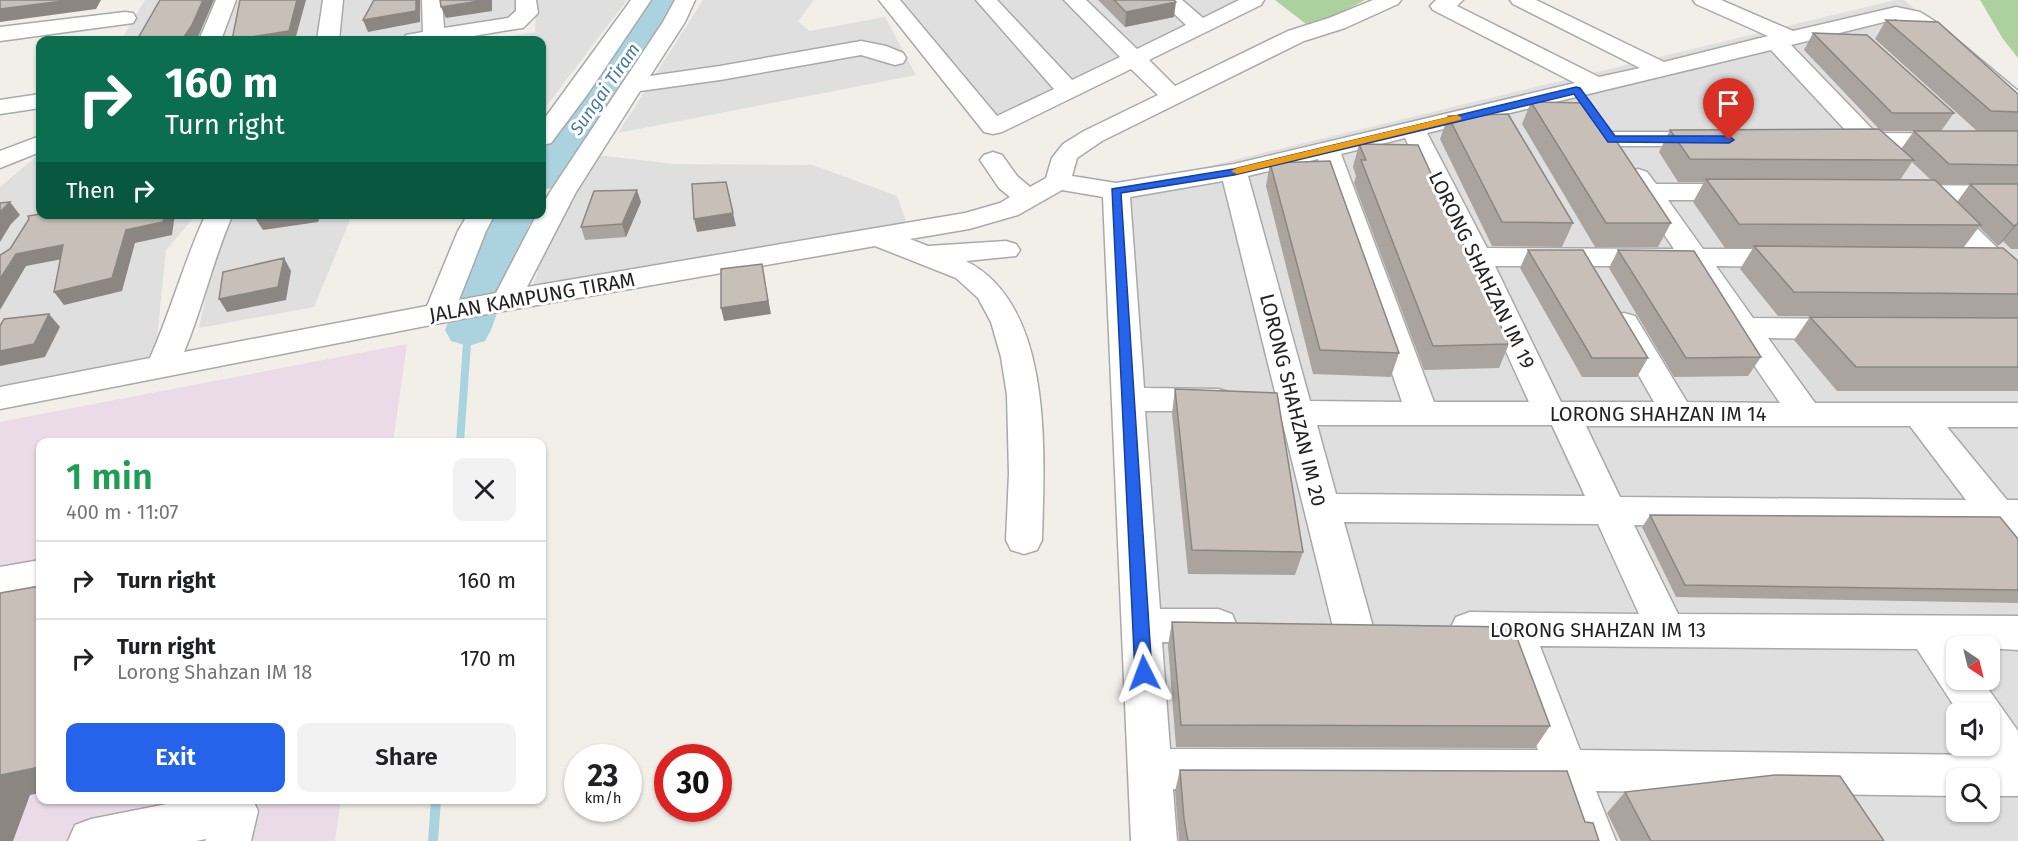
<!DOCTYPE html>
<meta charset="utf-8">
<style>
body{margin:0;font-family:"Fira Sans",sans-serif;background:#f2f2f2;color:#202124;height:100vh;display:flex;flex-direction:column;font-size:22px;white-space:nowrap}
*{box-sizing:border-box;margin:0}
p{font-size:20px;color:#757577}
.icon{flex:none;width:33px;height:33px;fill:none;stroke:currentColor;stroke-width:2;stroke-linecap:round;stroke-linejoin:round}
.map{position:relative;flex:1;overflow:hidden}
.side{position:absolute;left:36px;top:438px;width:510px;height:366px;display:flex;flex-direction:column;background:#fff;border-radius:12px;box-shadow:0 2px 4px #0004}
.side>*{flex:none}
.hud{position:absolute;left:36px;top:36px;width:510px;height:183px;border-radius:12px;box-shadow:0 2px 4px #0004;background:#0b6e4f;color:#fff;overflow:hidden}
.needle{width:39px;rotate:145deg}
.fabs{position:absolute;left:1946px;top:636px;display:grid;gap:12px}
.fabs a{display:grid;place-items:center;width:54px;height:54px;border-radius:12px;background:#fff;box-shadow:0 2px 4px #0004;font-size:30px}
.speed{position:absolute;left:564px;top:744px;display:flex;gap:12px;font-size:30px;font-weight:700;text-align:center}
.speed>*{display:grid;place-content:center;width:78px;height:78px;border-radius:50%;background:#fff;box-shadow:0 2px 4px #0004;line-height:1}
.speed small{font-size:15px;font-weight:400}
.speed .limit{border:9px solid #d22;background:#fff;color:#111}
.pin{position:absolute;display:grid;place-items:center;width:51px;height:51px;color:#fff;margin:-62px -26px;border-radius:50% 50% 50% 0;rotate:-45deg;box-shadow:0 0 6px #0007}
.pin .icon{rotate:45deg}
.me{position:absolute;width:66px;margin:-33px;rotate:357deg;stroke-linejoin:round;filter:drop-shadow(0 0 4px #0008)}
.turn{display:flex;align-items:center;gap:21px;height:126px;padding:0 30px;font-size:27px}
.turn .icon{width:78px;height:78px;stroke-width:2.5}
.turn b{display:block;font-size:42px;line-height:51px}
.then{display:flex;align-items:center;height:57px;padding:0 30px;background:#0003;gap:12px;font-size:22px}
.round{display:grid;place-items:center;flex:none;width:63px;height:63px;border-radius:12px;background:#f2f2f2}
.head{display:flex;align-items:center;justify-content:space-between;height:102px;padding:0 30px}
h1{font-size:36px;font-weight:600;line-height:45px;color:#1e9e55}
.primary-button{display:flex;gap:12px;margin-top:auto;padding:12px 30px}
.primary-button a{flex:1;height:69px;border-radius:12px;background:#2563eb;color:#fff;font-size:24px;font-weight:600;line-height:69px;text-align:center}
.primary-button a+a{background:#f2f2f2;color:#202124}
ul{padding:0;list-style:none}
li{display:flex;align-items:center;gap:18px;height:78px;padding:0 30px;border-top:2px solid #e0e0e0}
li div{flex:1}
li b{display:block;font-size:22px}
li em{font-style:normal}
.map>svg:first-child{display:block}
.residential{fill:#e0dfdf;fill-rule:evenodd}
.industrial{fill:#ebdbe8}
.forest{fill:#add19e}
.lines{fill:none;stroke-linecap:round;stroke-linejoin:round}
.stream-far1{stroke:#aad3df;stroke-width:8}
.stream{stroke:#aad3df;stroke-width:10}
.river{fill:#aad3df;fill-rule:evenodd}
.minor-casing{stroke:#a9a9a9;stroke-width:3}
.minor{fill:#fff;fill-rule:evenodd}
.wall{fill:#aba49e;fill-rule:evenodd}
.shaded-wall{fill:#8b8681}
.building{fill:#c7bfb8;stroke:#8b8681;stroke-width:1.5}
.route{fill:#2563eb;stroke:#184099;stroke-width:1.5}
.slow{fill:#f59e0b}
.labels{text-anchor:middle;stroke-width:6;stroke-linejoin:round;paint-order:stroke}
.far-water-label{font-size:18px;font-style:italic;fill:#4a7aab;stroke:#fff}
.street-label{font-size:20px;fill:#222;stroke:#fff}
</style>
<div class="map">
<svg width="2018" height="841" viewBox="0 0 2018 841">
<rect width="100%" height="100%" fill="#f2efe9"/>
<path class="residential" d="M145,0H526L527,16L382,40H121Z
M536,0H627L542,112V40H485L535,32Z
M703,0H814L798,21L809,31L885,17L916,75L618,133Z
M889,0H1251L993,127Z
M1895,0H1904L2018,95V841H1158L1102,187L1135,184ZM1956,646H1989V680H1956ZM1956,712H1989V746H1956ZM1956,778H1989V812H1956Z
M40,153V214L196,215L166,250L155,358L0,391V187Z
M597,155L673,164L813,165L897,196L909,229L532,290L551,226Z
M236,215H352L314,307L199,328L217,243Z"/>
<path class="industrial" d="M407,344L393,442H40V800H341L335,841H0V422Z"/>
<path class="forest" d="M1275,0H1365L1311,28Z
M1980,0H2018V58L2003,39Z"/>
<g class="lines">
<path class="stream-far1" d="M460,442L468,330"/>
<path class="stream" d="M433,841L436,800"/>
<path class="river" d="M652,0H684L556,187L542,190V151Z
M494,214H536L529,225L491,330L485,341L468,346L451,341L445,330L487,225Z"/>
<g class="minor-casing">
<path id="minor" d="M216,0H236L221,40H199Z
M323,0H343L339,40H317Z
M422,0H442L444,28L508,18L516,11V0H536L538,13L523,28L515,29L450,40H403L406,35L423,32Z
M631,0H651L587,95L551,143L542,145V122Z
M675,0H695L685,22L650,76L720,66L861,41L886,46L903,53L906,58L903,63L895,65L861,55L720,80L640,91L576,192L527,287L965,213L1000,203L1010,197L999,188L980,160L984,155L993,152L1002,155L1017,176L1030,187L1046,178L1052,158L1063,144L1084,131L1158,95L1131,69L1002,132L993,134L984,132L879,0H900L997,116L1054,89L976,0H997L1072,80L1120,57L1064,0H1086L1137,49L1186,25L1160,0H1182L1203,18L1239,0H1264L1261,5L1149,60L1175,86L1288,31L1329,18L1373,0H1401L1398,4L1345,28L1304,41L1102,141L1077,158L1072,176L1116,183L1234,164L1575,83L1433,10L1430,6L1436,0H1463L1457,6L1599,77L1640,68L1513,4L1510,0H1536L1664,62L1768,36L1696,4L1693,0H1721L1793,31L1896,7L1920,12L1933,20L2018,91V110L2010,108L1917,30L1896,19L1791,45L1876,133L2018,134V148H1891L1888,152L1879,155L1863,148L1837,145L1834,140L1837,135L1848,133L1771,50L1427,133L1487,248L1674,249L1625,177L1629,172L1638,169L1647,172L1656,184H1743L1752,186L1756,192L1752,198L1743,200H1668L1703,249H1791L1801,252L1805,258L1801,264L1791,267L1716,266L1753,318L1848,319L1859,322L1863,329L1859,336L1848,339L1768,338L1815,403H2018V427H1947L2007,500H2018V554L2005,550L1988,528L1634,525L1678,614L2018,616V650L1956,646V680H1982L2018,731V796H1989V778H1956V796L1596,791L1616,841H1570L1552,790L1173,789L1177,841H1131L1103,197L1062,190L1018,215L969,229L910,239L928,246L1006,241L1016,244L1020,250L1016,256L966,261C1055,306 1044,456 1042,540L1037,550L1024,554L1011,550L1006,540L1009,474L1007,395L1001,357L991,322L978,298L956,278L875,246L492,313L0,409V387L150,358C171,311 184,261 206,214H233C213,259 203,307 184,352L427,306L458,231L468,214H495L486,231L459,300L496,293L537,214H542V206L550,192L663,22ZM1405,138L1463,257L1529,402H1434L1341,154ZM1318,159L1402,402L1310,401L1248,176ZM1223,181L1333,627L1339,639L1353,644L1367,639L1373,627L1344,522L1598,524L1639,614L1470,612L1456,617L1450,629L1456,641L1470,646H1500L1538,750L1170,749L1162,642L1218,643L1232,638L1237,626L1232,614L1218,609H1160L1145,411H1218L1229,408L1234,400L1229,392L1218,389L1144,388L1130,197ZM1495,266H1686L1780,403L1687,402L1635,316L1624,313L1613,316L1609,323L1654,402H1561ZM1317,425H1552L1585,496L1336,494ZM1586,426H1910L1966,500L1620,497ZM1540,646L1917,649L1958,712H1989V746H1979L1985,755L1580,750Z
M125,12L133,13L136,18L133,23L0,41V27Z
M40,94V108L0,114V100Z
M1612,132H1710L1719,134L1722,139L1719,144L1710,146H1612L1603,144L1600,139L1603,134Z
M40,136V152L0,168V151Z
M1903,185L2018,186V202L1949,201L2018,268V294L2008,292L1930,212L1926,206L1929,201L1894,199L1890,193L1894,187Z
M40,560V590L0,597V567Z
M187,800H253L258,811L251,841H205L206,839L196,841H68L75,825L91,819Z"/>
</g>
<use href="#minor" class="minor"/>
</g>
<path class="wall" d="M1098,0H1174V17L1125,27Z
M1886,20L2018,94V249H2011L2003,241L1998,246L1979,227L1964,247L2018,261V318L1778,316L1740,269L1753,248H1725L1693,202L1704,182H1678L1659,152L1670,130H1880L1804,50L1813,33L1954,113L1941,131H1881L1901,149L1914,131H1977L1875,39ZM1912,162L1931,180H1900ZM1939,184H2018H1970L1957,202Z
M1531,102L1671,223L1658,247H1595L1522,124Z
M1448,116L1573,223L1562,247L1492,246L1440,139Z
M1359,144L1509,344L1499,368L1424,370L1354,183L1356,176L1353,167Z
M1270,163L1399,353L1391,377L1313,374L1266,186Z
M641,202L626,237L585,240L581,227Z
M1528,250L1648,358L1637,377H1582L1520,268Z
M1618,250L1761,357L1748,376L1674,377L1609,268Z
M1810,317L2018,318V391H1837L1794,340Z
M1175,389L1303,552L1295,575L1188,574L1172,413Z
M1650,515L2017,539H2018V603L1676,597L1642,527Z
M1172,622L1550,726L1535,748L1176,747L1168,645Z
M1180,770L1585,822L1599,841H1179L1175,791Z
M1625,792L1884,841H1621L1607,813Z"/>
<path class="shaded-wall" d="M71,0H101L96,9L0,22V9Z
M203,0H214L198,37L196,40H182Z
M297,0H306L295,40H235Z
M416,0H420V22L368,32L363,20Z
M486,0H492V11L446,18L441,7Z
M1176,2L1174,17L1125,27L1126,12Z
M637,190L641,202L626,237L622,224Z
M10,202L20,215L11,224L0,242V213Z
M733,213L736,226L697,232L694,219Z
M165,214H175L172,235L135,243L122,291L64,305L54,292L126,230Z
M276,214H321L318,222L263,230L255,218Z
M2018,223L2003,241L1998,246L2014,226Z
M63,245L73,257L26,266L0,310V279L16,254Z
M284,258L291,271L286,300L227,312L219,299Z
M764,277L771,314L724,321L721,308Z
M49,314L60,327L45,357L0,366V351Z
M40,767V793L30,795L13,841H0V777L1,775Z"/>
<path class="building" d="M0,0H71L0,9Z
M160,0H203L192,25L182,40H137Z
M240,0H297L289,31L232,40Z
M374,0H416V11L363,20Z
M440,0H486L441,7Z
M1114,0H1174L1176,2L1126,12Z
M1886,20L1938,22L2018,94V112L1991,111Z
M1813,33L1867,35L1954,113H1892Z
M1531,102L1591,103L1671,223H1606Z
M1508,114L1573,223L1502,222L1448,116Z
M1879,129L1914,160L1690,159L1670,130Z
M1914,131H2018V165L1949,164Z
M1359,144L1418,145L1509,344L1433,346L1361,160H1366Z
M1330,161L1399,353L1320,350L1270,163Z
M1706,179L1935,180L1981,225L1739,224Z
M726,182L733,213L694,219L692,184Z
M1970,184H2018V223L2014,226Z
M637,190L622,224L581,227L594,191Z
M10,202L1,211L0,213V203Z
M40,214H165L163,222L126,230L112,278L54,292L63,245L16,254L0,279V255L10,249L29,219L28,216Z
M257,214H276L255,218Z
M1754,246L2003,248L2018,261V294L1794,292Z
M1528,250H1583L1648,358H1592Z
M1618,250L1694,251L1761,357L1686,358Z
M284,258L278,287L219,299L223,272Z
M762,264L768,301L721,308V269Z
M49,314L34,344L0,351V326L4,319Z
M1810,317L2018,318V367H1856Z
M1175,389L1277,393L1303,552L1192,550Z
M1650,515L2000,517L2018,539V590L1685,585Z
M40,586V767L1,775L0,777V593Z
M1172,622L1513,627L1550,726L1181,725Z
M1180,770L1567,771L1585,822L1593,823L1599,841H1188L1184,819Z
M1775,775L1840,776L1884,841H1651L1625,792Z"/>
<path class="route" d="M1576,87L1580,88L1615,136H1729L1734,140L1729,143L1608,142L1574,94L1234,175L1121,193L1152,673L1150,678L1144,680L1138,678L1135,673L1112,189L1234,169Z"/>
<path class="slow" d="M1457,115L1462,118L1460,120L1237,174L1231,171L1237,168Z"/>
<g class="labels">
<g class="far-water-label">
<text transform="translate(605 89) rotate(-55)" y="6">Sungai Tiram</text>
</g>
<g class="street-label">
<text transform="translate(1482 270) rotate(64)" y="7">LORONG SHAHZAN IM 19</text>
<text transform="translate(532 297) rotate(-10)" y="7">JALAN KAMPUNG TIRAM</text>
<text transform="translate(1293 400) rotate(76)" y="7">LORONG SHAHZAN IM 20</text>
<text x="1658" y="421">LORONG SHAHZAN IM 14</text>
<text x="1598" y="637">LORONG SHAHZAN IM 13</text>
</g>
</g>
</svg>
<div class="fabs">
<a><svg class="needle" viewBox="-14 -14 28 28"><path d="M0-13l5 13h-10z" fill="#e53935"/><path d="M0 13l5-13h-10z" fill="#757577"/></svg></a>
<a><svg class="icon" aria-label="sound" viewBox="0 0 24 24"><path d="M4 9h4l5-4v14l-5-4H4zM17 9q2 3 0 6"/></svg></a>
<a><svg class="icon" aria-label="search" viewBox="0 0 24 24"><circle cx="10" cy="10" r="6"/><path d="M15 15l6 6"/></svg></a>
</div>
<div class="speed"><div>23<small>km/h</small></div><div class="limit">30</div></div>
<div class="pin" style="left:1729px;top:140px;background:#d93025"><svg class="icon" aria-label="arrive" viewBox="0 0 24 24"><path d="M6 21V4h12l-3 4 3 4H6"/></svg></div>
<svg class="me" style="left:1144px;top:673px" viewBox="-20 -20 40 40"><path d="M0-17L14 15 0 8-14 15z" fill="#2563eb" stroke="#fff" stroke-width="4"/></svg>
<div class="hud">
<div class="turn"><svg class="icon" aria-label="right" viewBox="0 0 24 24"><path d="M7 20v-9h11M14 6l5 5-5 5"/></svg><div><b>160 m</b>Turn right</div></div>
<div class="then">Then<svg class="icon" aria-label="right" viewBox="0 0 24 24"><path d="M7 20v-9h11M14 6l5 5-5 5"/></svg></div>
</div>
<section class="side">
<div class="head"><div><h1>1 min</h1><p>400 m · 11:07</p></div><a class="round"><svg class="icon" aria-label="close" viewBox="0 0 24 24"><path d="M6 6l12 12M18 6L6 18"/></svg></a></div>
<ul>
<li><svg class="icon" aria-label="right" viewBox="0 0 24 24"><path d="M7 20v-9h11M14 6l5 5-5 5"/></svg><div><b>Turn right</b></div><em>160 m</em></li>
<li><svg class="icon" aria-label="right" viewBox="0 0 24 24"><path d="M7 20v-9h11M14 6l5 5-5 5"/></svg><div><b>Turn right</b><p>Lorong Shahzan IM 18</p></div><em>170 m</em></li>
</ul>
<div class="primary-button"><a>Exit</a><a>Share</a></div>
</section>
</div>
